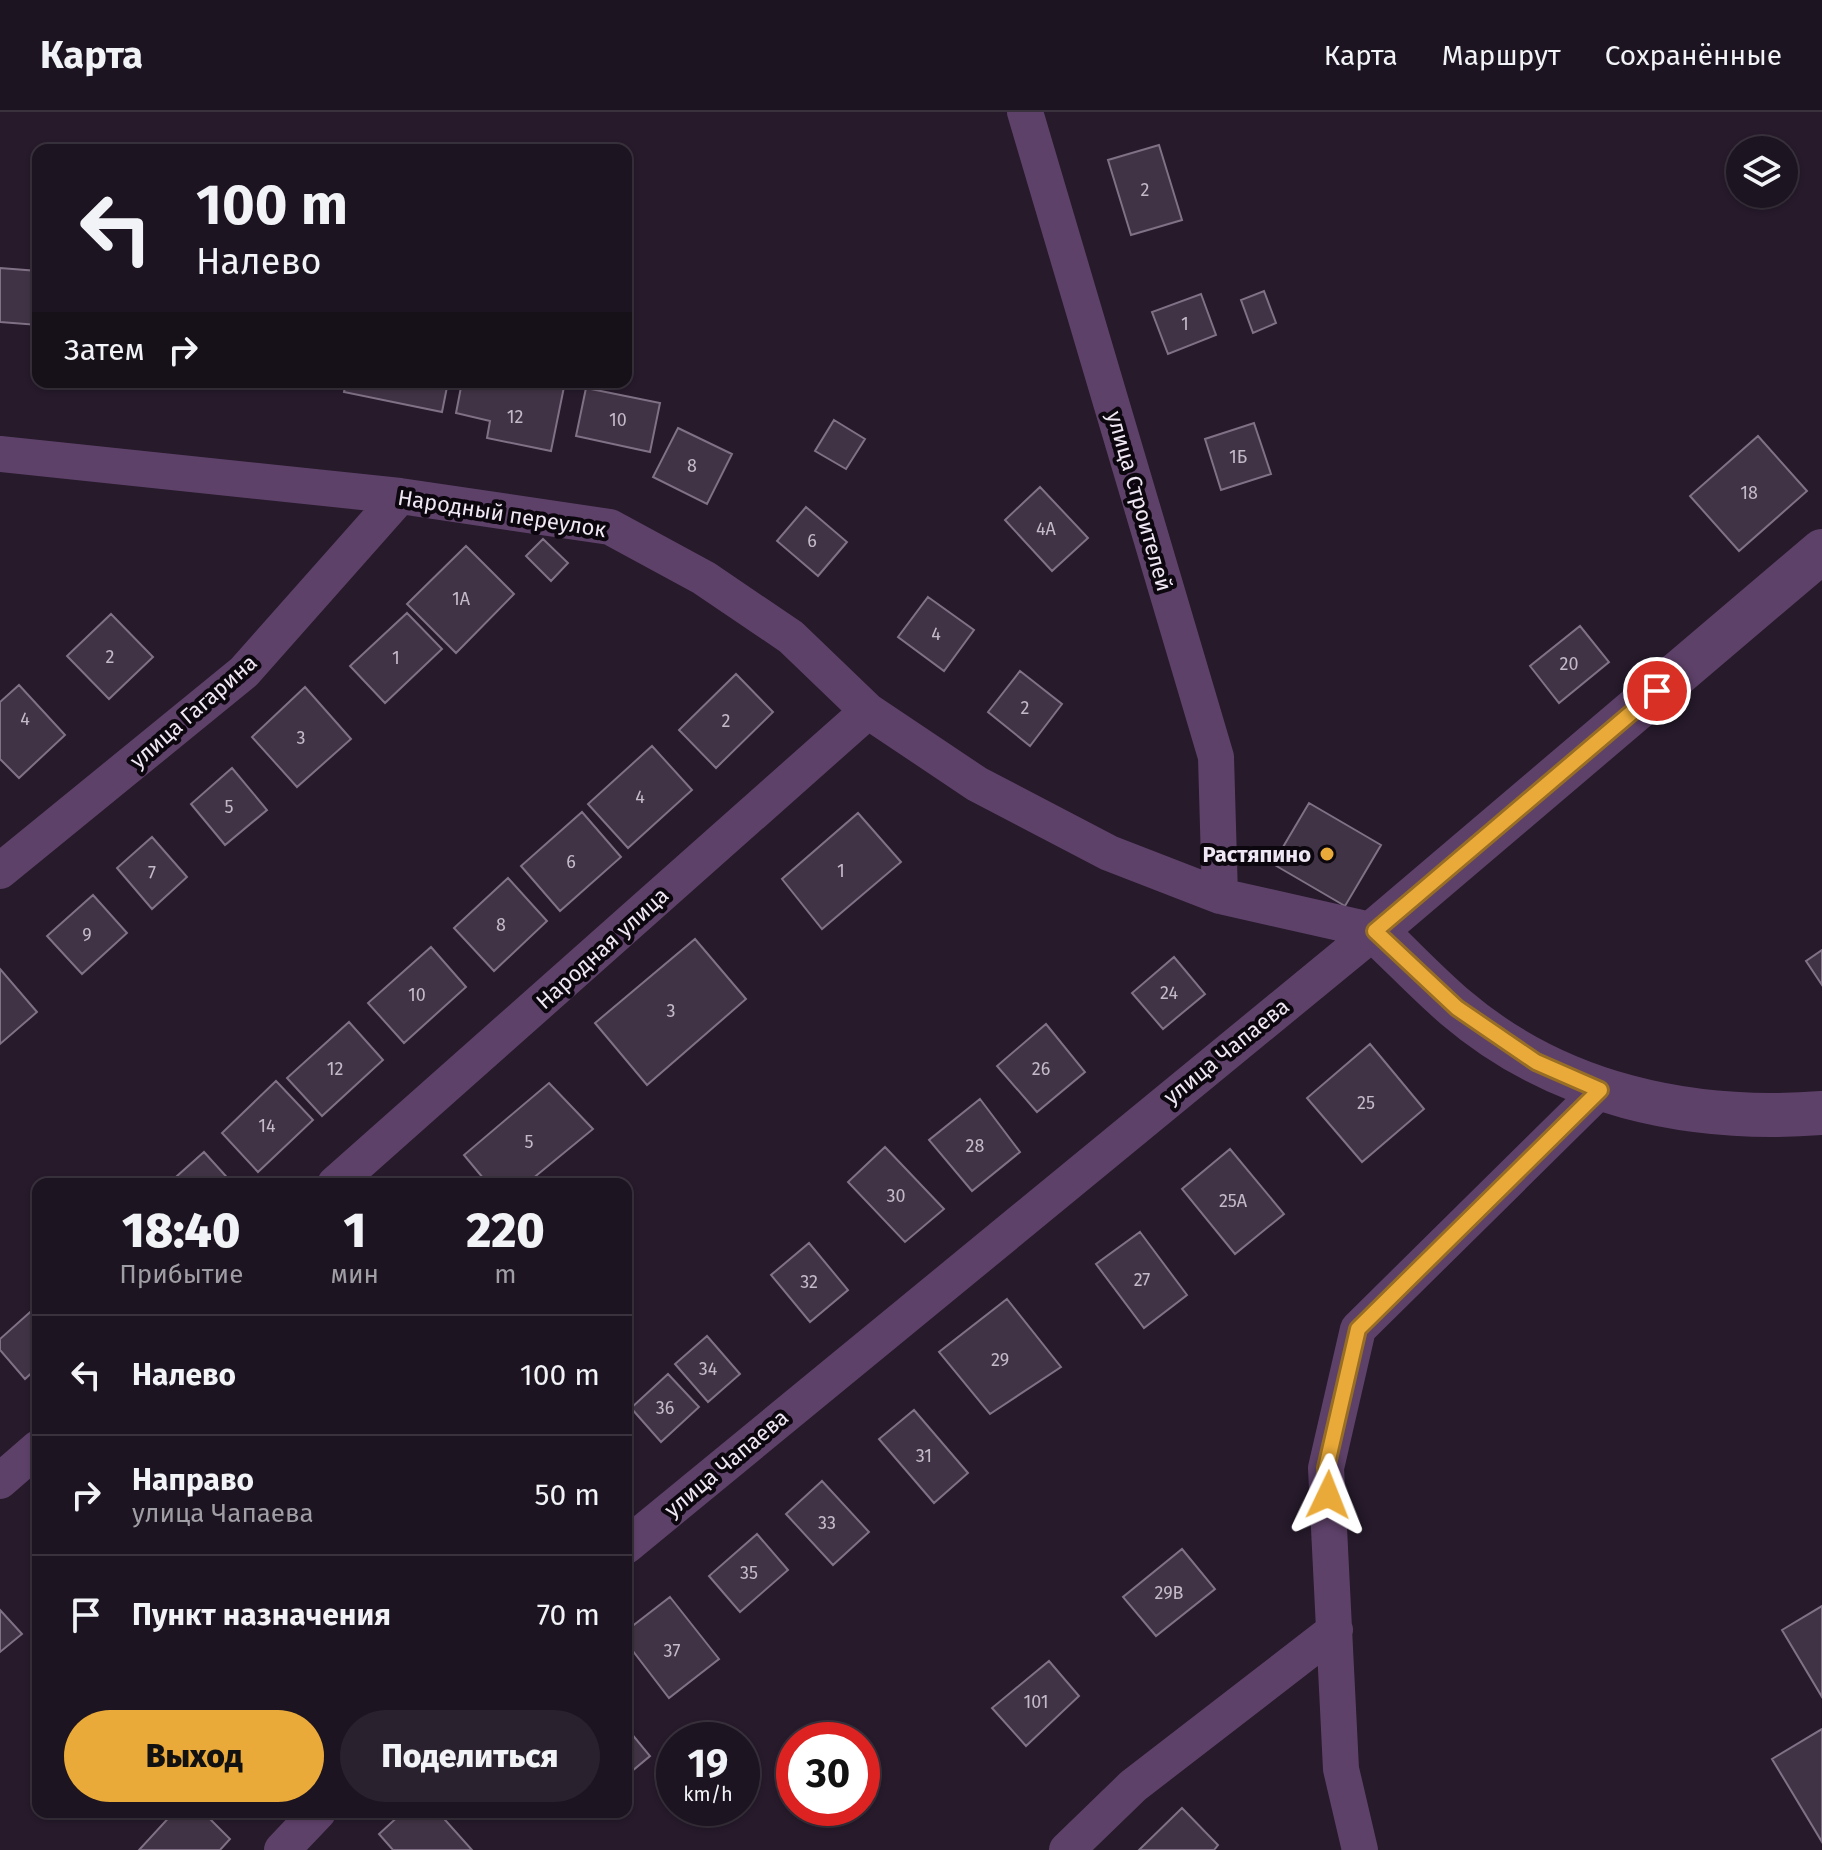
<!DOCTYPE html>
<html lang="ru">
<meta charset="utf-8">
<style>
body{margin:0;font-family:"Fira Sans",sans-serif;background:#29212d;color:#f1f3f6;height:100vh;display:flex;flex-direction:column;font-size:30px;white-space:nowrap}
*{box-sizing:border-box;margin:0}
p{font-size:26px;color:#a09ea5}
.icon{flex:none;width:44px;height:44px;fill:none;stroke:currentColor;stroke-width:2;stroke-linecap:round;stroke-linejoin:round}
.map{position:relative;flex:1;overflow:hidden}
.side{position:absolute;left:32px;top:1066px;width:600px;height:640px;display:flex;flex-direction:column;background:#1c1420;border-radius:16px;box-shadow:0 2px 6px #0004,0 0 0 2px #3a333e}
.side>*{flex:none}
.hud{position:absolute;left:32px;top:32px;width:600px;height:244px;border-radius:16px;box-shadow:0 2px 6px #0004,0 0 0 2px #3a333e;background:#1c1420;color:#f1f3f6;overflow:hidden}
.controls{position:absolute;left:1726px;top:24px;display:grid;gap:16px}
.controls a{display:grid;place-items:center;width:72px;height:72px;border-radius:50%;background:#1c1420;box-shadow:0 2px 6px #0004,0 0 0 2px #3a333e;font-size:40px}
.speed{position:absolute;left:656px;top:1610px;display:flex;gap:16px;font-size:40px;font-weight:700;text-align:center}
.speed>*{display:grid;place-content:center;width:104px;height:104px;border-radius:50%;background:#1c1420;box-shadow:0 2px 6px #0004,0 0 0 2px #3a333e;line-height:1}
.speed small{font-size:20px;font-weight:400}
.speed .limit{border:12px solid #d22;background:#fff;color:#111}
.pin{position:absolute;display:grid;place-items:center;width:68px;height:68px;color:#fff;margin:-34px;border:4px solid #fff;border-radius:50%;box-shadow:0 2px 8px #0007}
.me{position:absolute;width:88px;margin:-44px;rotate:2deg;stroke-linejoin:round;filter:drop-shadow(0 0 6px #0008)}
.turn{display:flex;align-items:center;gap:28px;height:168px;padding:0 32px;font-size:36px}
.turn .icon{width:104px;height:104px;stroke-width:2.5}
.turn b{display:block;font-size:56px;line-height:68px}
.then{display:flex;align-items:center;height:76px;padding:0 32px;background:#0003;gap:16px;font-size:30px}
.eta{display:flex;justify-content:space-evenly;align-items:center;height:136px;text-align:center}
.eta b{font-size:48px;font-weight:800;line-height:56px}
.button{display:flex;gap:16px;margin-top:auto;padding:16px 32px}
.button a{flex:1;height:92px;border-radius:48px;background:#eaaa39;color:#111;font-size:32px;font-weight:800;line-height:92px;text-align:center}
.button a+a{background:#29212d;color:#f1f3f6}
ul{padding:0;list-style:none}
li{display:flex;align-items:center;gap:24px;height:120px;padding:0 32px;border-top:2px solid #3a333e}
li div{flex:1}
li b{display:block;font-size:30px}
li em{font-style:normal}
header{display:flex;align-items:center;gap:48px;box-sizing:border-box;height:112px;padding:0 40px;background:#1c1420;border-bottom:2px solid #3a333e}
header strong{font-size:38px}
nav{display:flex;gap:44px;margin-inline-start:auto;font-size:28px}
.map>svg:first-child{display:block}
.building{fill:#403345;stroke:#807186;stroke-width:2}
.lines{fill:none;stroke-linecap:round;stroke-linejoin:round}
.minor{stroke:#5e4169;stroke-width:36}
.tertiary{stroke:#5e4169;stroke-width:44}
.route-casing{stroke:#986e25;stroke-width:20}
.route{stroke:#eaaa39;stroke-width:14}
.poi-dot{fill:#eaaa39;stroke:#0c070e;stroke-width:3}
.labels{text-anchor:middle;stroke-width:8;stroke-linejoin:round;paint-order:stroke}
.number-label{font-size:18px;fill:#c3bac8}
.street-label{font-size:22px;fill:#efe7f3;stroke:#0c070e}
.poi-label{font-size:22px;font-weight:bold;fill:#efe7f3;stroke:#0c070e;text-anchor:end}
</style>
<header>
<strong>Карта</strong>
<nav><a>Карта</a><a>Маршрут</a><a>Сохранённые</a></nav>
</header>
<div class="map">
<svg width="1822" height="1738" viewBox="0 0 1822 1738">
<rect width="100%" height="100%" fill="#261a2b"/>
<path class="building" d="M1159,33L1182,108L1131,123L1108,48Z
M0,156L38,159V213L0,210Z
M1264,179L1276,211L1253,221L1241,188Z
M1201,182L1216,223L1168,242L1152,200Z
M346,270H448L442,300L344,280Z
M462,270H565L551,339L487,326L490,309L456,301Z
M586,276L660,291L650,340L576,324Z
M834,308L865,327L846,357L815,339Z
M1254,311L1271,362L1221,378L1205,327Z
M678,316L732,342L707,392L653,365Z
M1758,324L1807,379L1739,439L1690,384Z
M1040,375L1088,426L1052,459L1005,408Z
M806,395L847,430L818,464L777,429Z
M543,427L568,451L551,469L526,444Z
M466,434L514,482L456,541L407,492Z
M928,485L974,518L944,559L898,525Z
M407,501L442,537L385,591L350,554Z
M111,502L153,545L109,587L67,544Z
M1580,514L1609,550L1559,591L1530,554Z
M1020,559L1062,592L1030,634L988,600Z
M736,562L773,600L716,656L679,618Z
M19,573L65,623L19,666L0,647V590Z
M305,575L351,627L297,675L252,625Z
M652,634L692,678L628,736L588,692Z
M232,656L267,698L225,733L191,692Z
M1309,691L1381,733L1345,794L1273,752Z
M582,700L621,745L560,799L521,754Z
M858,701L901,750L822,817L782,767Z
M152,725L187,765L152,797L117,756Z
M508,766L547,809L494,859L454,816Z
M93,783L127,821L82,862L47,824Z
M695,827L746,887L647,973L595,911Z
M431,835L466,875L404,931L368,891Z
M1822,838V873L1806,849Z
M1174,845L1205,882L1163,917L1132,881Z
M0,857L37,900L0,932Z
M349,910L383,948L322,1004L287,966Z
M1046,912L1085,960L1037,1000L997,954Z
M1370,932L1424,997L1362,1050L1307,986Z
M276,969L313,1008L258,1060L222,1021Z
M549,971L593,1017L526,1072H488L464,1043Z
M980,987L1020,1040L972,1079L929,1028Z
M885,1035L944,1097L905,1130L848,1070Z
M1230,1037L1284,1102L1235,1142L1182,1077Z
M204,1040L233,1072H168Z
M1140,1120L1187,1183L1144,1216L1096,1152Z
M809,1131L848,1178L810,1210L771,1163Z
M1007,1187L1061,1255L990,1302L939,1240Z
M38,1193V1255L25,1267L0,1238V1227Z
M707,1224L740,1262L708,1290L675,1252Z
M668,1262L699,1295L661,1330L631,1296Z
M914,1298L968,1361L934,1391L879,1327Z
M822,1369L869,1420L833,1453L786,1402Z
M757,1422L788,1458L740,1500L709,1464Z
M1182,1437L1215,1477L1156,1524L1123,1485Z
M670,1485L719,1547L669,1586L626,1530V1519Z
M1822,1494V1585L1782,1518Z
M0,1498L22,1522L0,1540Z
M1049,1549L1079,1584L1026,1634L992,1596Z
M626,1615L650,1644L626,1664Z
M1822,1617V1730L1772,1647Z
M1182,1696L1218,1733L1214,1738H1139Z
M174,1700H203L230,1727L220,1738H139Z
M403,1700H438L472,1738H393L379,1722Z"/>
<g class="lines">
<path class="minor" d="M1025,0L1216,645L1220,784
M0,342L400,384L610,415L704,466L791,525L868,599L977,672L1109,741L1220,784L1375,819
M0,759L244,560L400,384
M335,1072L868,599
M0,1369L38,1336
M626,1434L1375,819
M282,1738L318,1700
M1067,1738L1133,1674L1335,1518
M1360,1738L1341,1657L1326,1356L1358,1217L1600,978"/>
<path class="tertiary" d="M1822,439L1375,819C1402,844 1427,871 1455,895C1558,983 1690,1011 1822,1001"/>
</g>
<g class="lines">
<g class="route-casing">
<path id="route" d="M1328,1383L1326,1356L1358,1217L1600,978L1536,950L1457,896L1375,819L1657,579"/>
</g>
<use href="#route" class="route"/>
</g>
<circle class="poi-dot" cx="1327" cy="742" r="8"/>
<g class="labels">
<g class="number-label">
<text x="1145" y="84">2</text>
<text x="1185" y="218">1</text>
<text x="515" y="311">12</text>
<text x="618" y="314">10</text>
<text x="1238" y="351">1Б</text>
<text x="692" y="360">8</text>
<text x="1749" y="387">18</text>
<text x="1046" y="423">4А</text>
<text x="812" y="435">6</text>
<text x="461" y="493">1А</text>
<text x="936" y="528">4</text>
<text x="110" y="551">2</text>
<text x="396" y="552">1</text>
<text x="1569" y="558">20</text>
<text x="1025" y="602">2</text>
<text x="25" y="613">4</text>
<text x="726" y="615">2</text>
<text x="301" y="632">3</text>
<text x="640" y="691">4</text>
<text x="229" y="701">5</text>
<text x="571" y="756">6</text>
<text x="841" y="765">1</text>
<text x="152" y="767">7</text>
<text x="501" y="819">8</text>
<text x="87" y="829">9</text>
<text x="1169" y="887">24</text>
<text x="417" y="889">10</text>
<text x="671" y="905">3</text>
<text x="335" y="963">12</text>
<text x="1041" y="963">26</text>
<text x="1366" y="997">25</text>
<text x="267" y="1020">14</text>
<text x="529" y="1036">5</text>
<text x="975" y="1040">28</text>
<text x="896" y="1090">30</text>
<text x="1233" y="1095">25А</text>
<text x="1142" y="1174">27</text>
<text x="809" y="1176">32</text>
<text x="1000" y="1254">29</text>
<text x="708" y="1263">34</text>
<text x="665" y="1302">36</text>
<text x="924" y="1350">31</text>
<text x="827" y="1417">33</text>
<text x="749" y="1467">35</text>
<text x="1169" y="1487">29В</text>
<text x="672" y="1545">37</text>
<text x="1036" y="1596">101</text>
</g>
<g class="street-label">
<text transform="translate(1140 389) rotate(74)" y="8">улица Строителей</text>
<text transform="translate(502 401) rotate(9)" y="8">Народный переулок</text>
<text transform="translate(193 599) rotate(-41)" y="8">улица Гагарина</text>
<text transform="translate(602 836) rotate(-42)" y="8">Народная улица</text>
<text transform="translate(1226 939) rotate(-39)" y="8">улица Чапаева</text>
<text transform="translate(726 1351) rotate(-40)" y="8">улица Чапаева</text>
</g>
<g class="poi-label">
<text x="1311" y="750">Растяпино</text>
</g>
</g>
</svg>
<div class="controls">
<a><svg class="icon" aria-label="layers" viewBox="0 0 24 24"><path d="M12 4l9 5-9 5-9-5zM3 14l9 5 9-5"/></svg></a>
</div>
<div class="speed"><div>19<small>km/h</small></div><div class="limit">30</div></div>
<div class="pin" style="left:1657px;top:579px;background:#d93025"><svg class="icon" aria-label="arrive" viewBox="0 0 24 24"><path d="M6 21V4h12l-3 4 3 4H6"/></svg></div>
<svg class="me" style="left:1328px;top:1383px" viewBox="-20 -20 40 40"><path d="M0-17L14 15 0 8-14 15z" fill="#eaaa39" stroke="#fff" stroke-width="4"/></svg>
<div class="hud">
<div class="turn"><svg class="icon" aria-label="left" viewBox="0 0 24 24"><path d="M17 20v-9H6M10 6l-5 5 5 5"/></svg><div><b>100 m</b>Налево</div></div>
<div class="then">Затем<svg class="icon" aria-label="right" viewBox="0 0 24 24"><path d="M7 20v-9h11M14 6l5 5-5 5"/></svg></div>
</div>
<section class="side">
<div class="eta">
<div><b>18:40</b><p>Прибытие</p></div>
<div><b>1</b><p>мин</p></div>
<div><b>220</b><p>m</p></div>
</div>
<ul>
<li><svg class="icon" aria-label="left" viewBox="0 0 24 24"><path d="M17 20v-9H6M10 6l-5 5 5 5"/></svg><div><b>Налево</b></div><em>100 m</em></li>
<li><svg class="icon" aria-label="right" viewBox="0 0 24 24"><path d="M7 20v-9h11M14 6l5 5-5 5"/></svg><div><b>Направо</b><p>улица Чапаева</p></div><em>50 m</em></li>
<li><svg class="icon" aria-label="arrive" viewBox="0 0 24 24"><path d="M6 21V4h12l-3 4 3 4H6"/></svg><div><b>Пункт назначения</b></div><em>70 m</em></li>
</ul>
<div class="button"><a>Выход</a><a>Поделиться</a></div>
</section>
</div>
